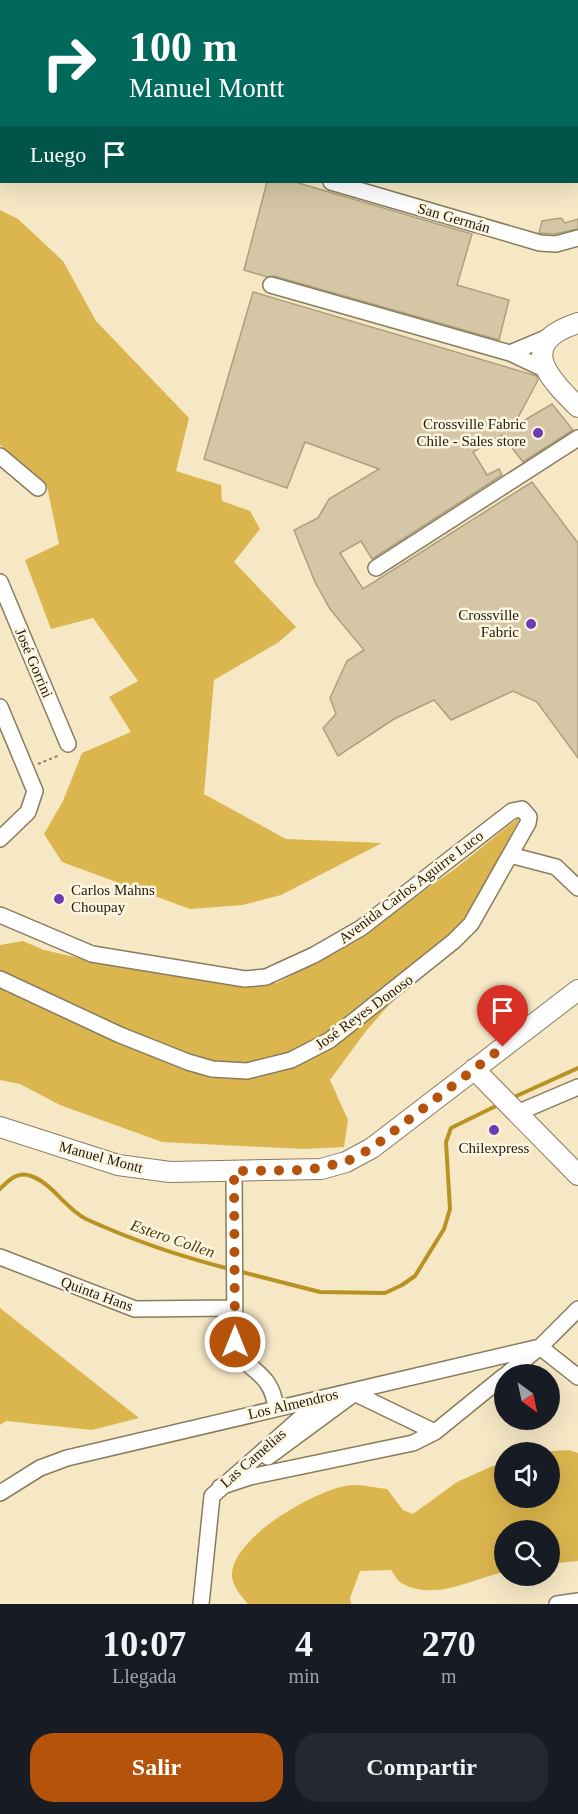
<!DOCTYPE html>
<html lang="es">
<meta charset="utf-8">
<style>
body{margin:0;font-family:Georgia,serif;background:#242831;color:#f1f3f6;height:100vh;display:flex;flex-direction:column;font-size:22px;white-space:nowrap}
*{box-sizing:border-box;margin:0}
p{font-size:20px;color:#9ea1a6}
.icon{flex:none;width:33px;height:33px;fill:none;stroke:currentColor;stroke-width:2;stroke-linecap:round;stroke-linejoin:round}
.map{position:relative;height:1604px;overflow:hidden}
.panel{display:flex;flex-direction:column;background:#171b24;flex:1}
.panel>*{flex:none}
.guide{position:absolute;left:0px;top:0px;width:579px;height:183px;box-shadow:0 6px 24px #0002;background:#00695c;color:#fff;overflow:hidden}
.needle{width:39px;rotate:147deg}
.buttons{position:absolute;left:494px;top:1364px;display:grid;gap:12px}
.buttons a{display:grid;place-items:center;width:66px;height:66px;border-radius:50%;background:#171b24;box-shadow:0 6px 24px #0002;font-size:30px}
.pin{position:absolute;display:grid;place-items:center;width:51px;height:51px;color:#fff;margin:-62px -26px;border-radius:50% 50% 50% 0;rotate:-45deg;box-shadow:0 0 6px #0007}
.pin .icon{rotate:45deg}
.me{position:absolute;width:66px;margin:-33px;rotate:0deg;stroke-linejoin:round;filter:drop-shadow(0 0 4px #0008)}
.turn{display:flex;align-items:center;gap:21px;height:126px;padding:0 30px;font-size:27px}
.turn .icon{width:78px;height:78px;stroke-width:2.5}
.turn b{display:block;font-size:42px;line-height:51px}
.then{display:flex;align-items:center;height:57px;padding:0 30px;background:#0003;gap:12px;font-size:22px}
.eta{display:flex;justify-content:space-evenly;align-items:center;height:102px;text-align:center}
.eta b{font-size:36px;font-weight:700;line-height:42px}
.button{display:flex;gap:12px;margin-top:auto;padding:12px 30px}
.button a{flex:1;height:69px;border-radius:24px;background:#b45309;color:#fff;font-size:24px;font-weight:700;line-height:69px;text-align:center}
.button a+a{background:#242831;color:#f1f3f6}
.map>svg:first-child{display:block}
.forest{fill:#dbb54e}
.lines{fill:none;stroke-linecap:round;stroke-linejoin:round}
.stream{stroke:#b89324;stroke-width:4}
.building{fill:#d5c7a5;stroke:#ada07f;stroke-width:1.5}
.minor-casing{stroke:#897c5d;stroke-width:18}
.major-casing{stroke:#897c5d;stroke-width:22}
.path{stroke:#8b8169;stroke-width:2;stroke-dasharray:3 3;stroke-linecap:butt}
.minor{stroke:#fff;stroke-width:15}
.major{stroke:#fff;stroke-width:20}
.route{stroke:#b45309;stroke-width:10;stroke-dasharray:0 18}
.poi-dot{fill:#6d3bb2;stroke:#fef6e1;stroke-width:2}
.labels{text-anchor:middle;stroke-width:5;stroke-linejoin:round;paint-order:stroke}
.street-label{font-size:15px;fill:#201b0e;stroke:#fef6e1}
.poi-label{font-size:15px;fill:#201b0e;stroke:#fef6e1;text-anchor:end}
.water-label{font-size:16px;font-style:italic;fill:#48380c;stroke:#fef6e1}
</style>
<div class="map">
<svg width="578" height="1604" viewBox="0 0 578 1604">
<rect width="100%" height="100%" fill="#f6e8c5"/>
<path class="forest" d="M0,210L18,219L63,261L96,321L189,418L176,471L221,485L222,501L250,511L260,529L234,562L296,627L279,642L214,680L204,794L286,839L382,843L281,895L243,905L190,909L62,862L44,834L63,801L82,753L131,732L109,697L138,681L93,618L51,629L25,560L59,544L47,486L0,445Z
M521,816L456,940L403,989L366,1031L330,1080L348,1120L344,1147L304,1149L162,1142L60,1105L20,1084L0,1080V945L23,941L44,950L127,969L180,974L237,986L277,983L342,949L456,868Z
M0,1308L139,1418L92,1430L6,1421L0,1425Z
M569,1450L578,1453V1561L549,1564V1530H504V1572C472,1579 436,1601 403,1584C398,1582 394,1574 391,1570L360,1571L350,1598L351,1604H248C241,1596 234,1588 232,1577C229,1539 313,1492 345,1486C358,1483 374,1488 387,1489L403,1510L413,1514L457,1482L504,1461V1497H549V1452H536Z"/>
<g class="lines">
<path class="stream" d="M512,1098L578,1068
M0,1189C9,1180 17,1171 31,1176C52,1183 66,1209 86,1219C132,1240 182,1257 230,1269
M238,1271L320,1292L385,1293L402,1285L415,1276L444,1229L450,1209L446,1142L451,1128L500,1104"/>
</g>
<path class="building" d="M267,182H295L472,234L457,285L509,300L499,340L274,276L267,277L244,270Z
M561,218L565,223L578,219V229L555,234L539,233L542,221Z
M253,292L537,376L538,380L513,427L552,404L573,430L523,462L502,435L473,452L487,475L499,469L502,475L372,559L361,541L340,553L363,589L532,482L578,543V758L537,702L513,691L451,720L434,700L394,719L338,756L323,728L336,714L330,698L347,661L364,650L330,609L315,582L294,530L318,518L329,499L379,469L305,442L287,488L204,459Z"/>
<g class="lines">
<g class="minor-casing">
<path id="minor" d="M207,0L208,2
M451,0L454,2
M327,2L328,0
M0,89L2,88
M331,182L540,243L556,244L578,238
M271,285L510,353L544,369
M510,353L553,335
M0,456L38,488
M376,568L578,438
M0,582L68,744
M0,707L35,791L28,812L0,839
M510,855L556,867L578,888
M0,915L92,954L245,979L266,977L314,955L361,928L512,811L522,809L529,817L528,823L471,924L454,941L330,1040L291,1060L247,1071L212,1069L188,1062L120,1035L0,979
M517,1113L578,1087
M234,1171L235,1346C245,1372 271,1369 276,1408
M0,1257L135,1309L234,1308
M540,1347L578,1377
M507,1374L540,1347L578,1309
M354,1393L435,1432
M268,1457L355,1393
M220,1487L250,1477L413,1443L435,1432L504,1376
M0,1493L40,1468L67,1458L540,1347
M201,1604L212,1496L321,1400
M557,1604L578,1601"/>
</g>
<g class="major-casing">
<path id="major" d="M549,0L551,2
M575,0L577,2
M578,24V25
M578,323C516,343 547,377 578,407
M474,1069L578,1175
M0,1127L118,1165L170,1172L321,1169L346,1162L372,1148L578,990"/>
</g>
<path class="path" d="M510,0L512,2
M481,2L483,0
M0,4H2
M38,764L60,755"/>
<use href="#minor" class="minor"/>
<use href="#major" class="major"/>
</g>
<g class="lines">
<path class="route" d="M235,1342L234,1171L308,1170L346,1162L372,1148L503,1047"/>
</g>
<g class="poi-dot">
<circle cx="538" cy="433" r="6"/>
<circle cx="531" cy="624" r="6"/>
<circle cx="59" cy="899" r="6"/>
<circle cx="494" cy="1130" r="6"/>
</g>
<g class="labels">
<g class="street-label">
<text transform="translate(454 218) rotate(16)" y="5">San Germán</text>
<text transform="translate(34 663) rotate(67)" y="5">José Gorrini</text>
<text transform="translate(411 887) rotate(-37)" y="5">Avenida Carlos Aguirre Luco</text>
<text transform="translate(364 1012) rotate(-36)" y="5">José Reyes Donoso</text>
<text transform="translate(101 1157) rotate(15)" y="5">Manuel Montt</text>
<text transform="translate(97 1294) rotate(20)" y="5">Quinta Hans</text>
<text transform="translate(293 1404) rotate(-13)" y="5">Los Almendros</text>
<text transform="translate(253 1458) rotate(-41)" y="5">Las Camelias</text>
</g>
<g class="poi-label">
<text x="526" y="429">Crossville Fabric<tspan x="526" dy="17">Chile - Sales store</tspan></text>
<text x="519" y="620">Crossville<tspan x="519" dy="17">Fabric</tspan></text>
<text x="71" y="895" text-anchor="start">Carlos Mahns<tspan x="71" dy="17">Choupay</tspan></text>
<text x="494" y="1153" text-anchor="middle">Chilexpress</text>
</g>
<g class="water-label">
<text transform="translate(173 1238) rotate(19)" y="6">Estero Collen</text>
</g>
</g>
</svg>
<div class="buttons">
<a><svg class="needle" viewBox="-14 -14 28 28"><path d="M0-13l5 13h-10z" fill="#e53935"/><path d="M0 13l5-13h-10z" fill="#9ea1a6"/></svg></a>
<a><svg class="icon" aria-label="sound" viewBox="0 0 24 24"><path d="M4 9h4l5-4v14l-5-4H4zM17 9q2 3 0 6"/></svg></a>
<a><svg class="icon" aria-label="search" viewBox="0 0 24 24"><circle cx="10" cy="10" r="6"/><path d="M15 15l6 6"/></svg></a>
</div>
<div class="pin" style="left:503px;top:1047px;background:#d93025"><svg class="icon" aria-label="arrive" viewBox="0 0 24 24"><path d="M6 21V4h12l-3 4 3 4H6"/></svg></div>
<svg class="me" style="left:235px;top:1342px" viewBox="-20 -20 40 40"><circle r="17" fill="#b45309" stroke="#fff" stroke-width="3"/><path d="M0-11L8 9 0 5-8 9z" fill="#fff"/></svg>
<div class="guide">
<div class="turn"><svg class="icon" aria-label="right" viewBox="0 0 24 24"><path d="M7 20v-9h11M14 6l5 5-5 5"/></svg><div><b>100 m</b>Manuel Montt</div></div>
<div class="then">Luego<svg class="icon" aria-label="arrive" viewBox="0 0 24 24"><path d="M6 21V4h12l-3 4 3 4H6"/></svg></div>
</div>
</div>
<section class="panel">
<div class="eta">
<div><b>10:07</b><p>Llegada</p></div>
<div><b>4</b><p>min</p></div>
<div><b>270</b><p>m</p></div>
</div>
<div class="button"><a>Salir</a><a>Compartir</a></div>
</section>
